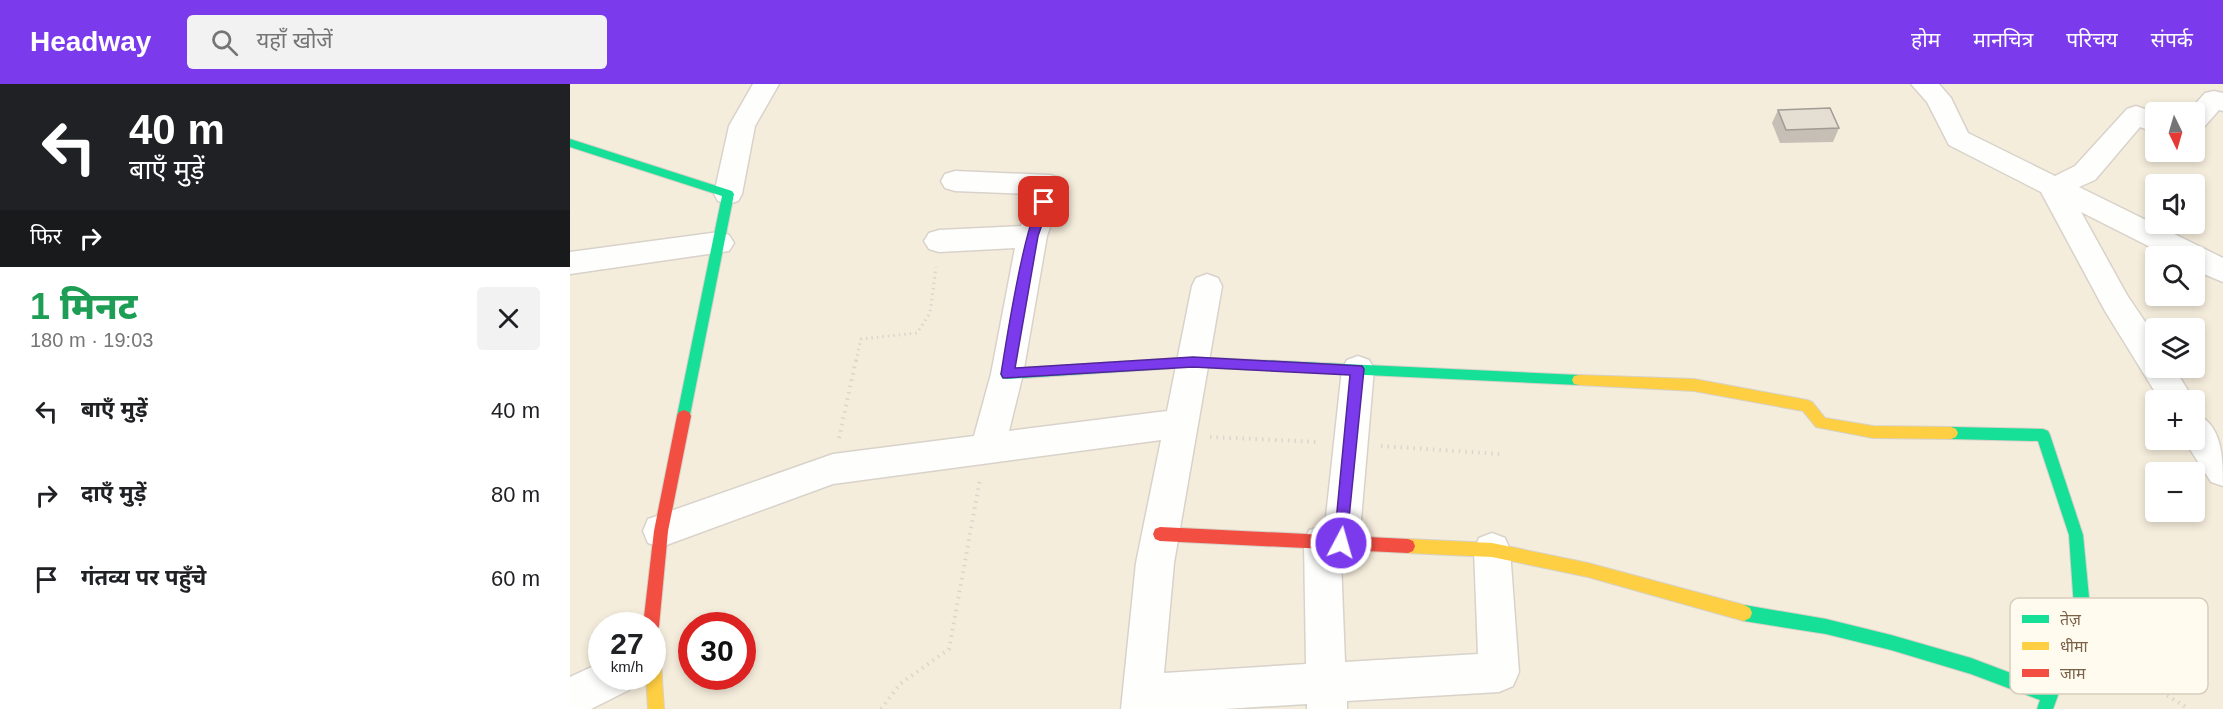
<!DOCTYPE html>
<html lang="hi">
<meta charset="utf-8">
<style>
body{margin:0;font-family:Arial,"Noto Sans Devanagari",sans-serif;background:#f2f2f2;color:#202124;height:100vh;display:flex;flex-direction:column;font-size:22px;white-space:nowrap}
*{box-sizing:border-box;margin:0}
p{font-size:20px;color:#757577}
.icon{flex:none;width:33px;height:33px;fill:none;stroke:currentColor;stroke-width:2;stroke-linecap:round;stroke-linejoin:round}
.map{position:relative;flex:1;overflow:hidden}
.sheet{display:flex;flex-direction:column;background:#fff;width:570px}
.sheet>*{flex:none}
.hud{background:#202124;color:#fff;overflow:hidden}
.needle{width:39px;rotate:175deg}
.buttons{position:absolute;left:1575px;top:18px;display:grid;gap:12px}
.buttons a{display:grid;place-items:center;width:60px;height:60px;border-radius:6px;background:#fff;box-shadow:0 3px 9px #0003;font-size:30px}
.speed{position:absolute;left:18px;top:528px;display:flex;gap:12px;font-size:30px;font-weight:700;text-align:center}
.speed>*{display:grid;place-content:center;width:78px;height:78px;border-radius:50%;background:#fff;box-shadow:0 3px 9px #0003;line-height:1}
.speed small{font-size:15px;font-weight:400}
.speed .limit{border:9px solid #d22;background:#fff;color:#111}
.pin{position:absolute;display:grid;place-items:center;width:51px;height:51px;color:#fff;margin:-26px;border-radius:12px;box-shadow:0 3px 9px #0006}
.me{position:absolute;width:66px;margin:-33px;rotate:6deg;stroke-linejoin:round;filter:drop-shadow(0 0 4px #0008)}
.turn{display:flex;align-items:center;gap:21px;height:126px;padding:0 30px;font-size:27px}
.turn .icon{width:78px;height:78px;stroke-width:2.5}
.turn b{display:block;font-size:42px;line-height:51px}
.then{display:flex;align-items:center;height:57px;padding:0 30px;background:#0003;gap:12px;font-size:22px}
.round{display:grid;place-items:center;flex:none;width:63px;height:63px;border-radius:6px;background:#f2f2f2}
.summary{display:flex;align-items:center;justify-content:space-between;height:102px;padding:0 30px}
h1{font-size:36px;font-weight:800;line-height:45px;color:#1e9e55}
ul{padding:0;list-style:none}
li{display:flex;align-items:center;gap:18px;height:84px;padding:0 30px}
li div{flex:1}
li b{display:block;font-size:22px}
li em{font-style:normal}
header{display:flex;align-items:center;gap:36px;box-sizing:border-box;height:84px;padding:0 30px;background:#7c3aed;color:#fff}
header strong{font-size:28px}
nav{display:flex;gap:33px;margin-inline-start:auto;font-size:21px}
.search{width:420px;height:54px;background:#f2f2f2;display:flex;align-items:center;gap:15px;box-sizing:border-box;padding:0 21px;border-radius:6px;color:#757577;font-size:22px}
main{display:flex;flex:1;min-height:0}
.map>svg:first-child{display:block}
.residential{fill:#f5eddc;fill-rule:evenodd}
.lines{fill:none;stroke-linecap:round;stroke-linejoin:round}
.street-casing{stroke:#d8d2ca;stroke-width:3}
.fast-casing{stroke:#d6d1c7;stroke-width:2}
.slow-casing{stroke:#d6d1c7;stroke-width:2}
.jam-casing{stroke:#d6d1c7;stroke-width:2}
.path-far1{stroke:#dcd5cd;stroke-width:3;stroke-dasharray:1.5 4;stroke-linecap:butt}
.path{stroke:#dcd5cd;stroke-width:4;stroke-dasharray:1.5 5;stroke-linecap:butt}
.street{fill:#fefefc;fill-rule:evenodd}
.fast{fill:#16e098;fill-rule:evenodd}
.slow{fill:#ffcf43;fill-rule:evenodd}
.jam{fill:#f24e42;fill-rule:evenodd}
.wall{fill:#c5bfb5}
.building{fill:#e5ded3;stroke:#a09b94;stroke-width:1.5}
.route{fill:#7c3aed;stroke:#51269a;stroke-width:1.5}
.key{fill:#fffbef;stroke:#d7cdbd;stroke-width:1.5}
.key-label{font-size:16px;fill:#7b6148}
</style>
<header>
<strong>Headway</strong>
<div class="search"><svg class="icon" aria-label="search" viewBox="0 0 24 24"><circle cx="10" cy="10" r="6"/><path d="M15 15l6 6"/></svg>यहाँ खोजें</div>
<nav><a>होम</a><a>मानचित्र</a><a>परिचय</a><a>संपर्क</a></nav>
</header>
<main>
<section class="sheet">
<div class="hud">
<div class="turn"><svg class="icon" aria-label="left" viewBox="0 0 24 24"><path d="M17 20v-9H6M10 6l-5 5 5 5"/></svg><div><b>40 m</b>बाएँ मुड़ें</div></div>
<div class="then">फिर<svg class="icon" aria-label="right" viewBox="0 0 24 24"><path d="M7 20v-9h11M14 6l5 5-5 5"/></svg></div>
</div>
<div class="summary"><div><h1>1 मिनट</h1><p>180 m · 19:03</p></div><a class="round"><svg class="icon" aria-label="close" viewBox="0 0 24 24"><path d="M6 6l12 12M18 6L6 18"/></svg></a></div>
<ul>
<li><svg class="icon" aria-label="left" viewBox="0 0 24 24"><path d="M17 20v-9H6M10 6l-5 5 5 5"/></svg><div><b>बाएँ मुड़ें</b></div><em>40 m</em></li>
<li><svg class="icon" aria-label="right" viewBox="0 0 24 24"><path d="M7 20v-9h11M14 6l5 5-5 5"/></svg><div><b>दाएँ मुड़ें</b></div><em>80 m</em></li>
<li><svg class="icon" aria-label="arrive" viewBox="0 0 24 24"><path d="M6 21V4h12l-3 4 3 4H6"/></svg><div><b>गंतव्य पर पहुँचे</b></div><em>60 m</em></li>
</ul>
</section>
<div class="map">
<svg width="1653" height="625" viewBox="0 0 1653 625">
<rect width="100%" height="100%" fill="#f8f5ec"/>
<path class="residential" d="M0,0H1653V625H0ZM1586,28H1624V68H1586ZM1586,100H1624V140H1586ZM1586,172H1624V212H1586ZM1586,244H1624V284H1586ZM1586,316H1624V356H1586ZM1586,388H1624V428H1586ZM32,542H82V592H32ZM122,542H172V592H122Z"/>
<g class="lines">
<g class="street-casing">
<path id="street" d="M183,0H209L185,42L172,110L168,117L158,120L148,117L144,110L159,42Z
M1341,0H1369L1381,14L1398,49L1485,92L1505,82L1557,25L1566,22L1586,29V49L1570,43L1525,96L1509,103L1653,174V198L1624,186V172H1598L1511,128L1557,211L1586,254V284H1604L1624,316H1590L1535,227L1471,108L1379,61L1357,18Z
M1644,7L1653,9V27L1649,26L1633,44L1624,47V28H1618L1635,9Z
M385,87L480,91L490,94L494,101L477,152L453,290L439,347L597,327L622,202L626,194L637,190L648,194L652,202L604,479L594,589L736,580L734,458L739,446L755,442L772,285L777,276L788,272L799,276L804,285L789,459L784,471L771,476L775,578L908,570L904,466L909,454L922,449L935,454L940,466L949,588L943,602L929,608L777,617V625H737V620L654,625H551L566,479L591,356L263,400L91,463L78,459L73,447L78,435L263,370L404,352L421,290L445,164L369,168L359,165L354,157L359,149L369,146L451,142L463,110L385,107L375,104L371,97L375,90Z
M149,148L159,151L164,159L159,167L0,190V168Z
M1624,329C1653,340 1653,374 1653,402L1641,398L1614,356H1624Z
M32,578V592H65L59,606L21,625H0V593Z"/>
</g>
<g class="fast-casing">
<path id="fast" d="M0,55L162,107L164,110L119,336H109L107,332L152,112L0,63Z
M623,273L1009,291L1014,292L1016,296L1014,300L1009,301L623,283L437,295L432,294L430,290L432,286L437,285Z
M1381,343L1473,345L1478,347L1480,351L1513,451L1520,524L1483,625H1467L1470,616L1401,590L1321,566L1256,550L1174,537L1168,534L1166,529L1168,524L1174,521L1256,535L1321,551L1401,574L1475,602L1504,524L1499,451L1468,357L1381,355L1376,353L1374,349L1376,345Z"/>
</g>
<g class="slow-casing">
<path id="slow" d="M1009,291L1124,295L1237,316L1242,318L1255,334L1303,342L1381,343L1386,345L1388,349L1386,353L1381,355L1303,354L1246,343L1233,327L1124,307L1009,301L1004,300L1002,296L1004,292Z
M838,455L922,459L1018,479L1174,521L1180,524L1182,529L1180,534L1174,537L1018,493L922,473L838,469L833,467L831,462L833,457Z
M82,557L88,559L90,565L94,625H78L76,592H82Z"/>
</g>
<g class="jam-casing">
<path id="jam" d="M114,326L119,328L121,332L98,447L89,542L87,547L82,549V542H73L84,447L107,332L109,328Z
M590,443L838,455L843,457L845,462L843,467L838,469L590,457L585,455L583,450L585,445Z"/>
</g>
<path class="path-far1" d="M286,277L291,255L347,249L360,229L366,183"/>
<path class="path" d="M640,353L750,358
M269,354L286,276
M811,362L930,370
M1531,570L1619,625
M311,625L330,600L379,565L410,395"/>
<use href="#street" class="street"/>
<use href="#fast" class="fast"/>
<use href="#slow" class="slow"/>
<use href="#jam" class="jam"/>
</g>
<path class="wall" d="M1208,26L1269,44L1263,58L1210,59L1202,39Z"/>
<path class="building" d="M1260,24L1269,44L1216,46L1208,26Z"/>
<path class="route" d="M474,114L480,118L468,152L445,284L623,273L792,282L794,285L776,464L771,466L766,464L764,459L780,291L623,283L433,294L431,290C435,265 457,120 474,114Z"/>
<rect x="1440" y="514" width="198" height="96" rx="9" class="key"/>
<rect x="1452" y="531" width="27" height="8" fill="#16e098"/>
<rect x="1452" y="558" width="27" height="8" fill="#ffcf43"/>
<rect x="1452" y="585" width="27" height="8" fill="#f24e42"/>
<g class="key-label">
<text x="1490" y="541">तेज़</text>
<text x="1490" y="568">धीमा</text>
<text x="1490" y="595">जाम</text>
</g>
</svg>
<div class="buttons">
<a><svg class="needle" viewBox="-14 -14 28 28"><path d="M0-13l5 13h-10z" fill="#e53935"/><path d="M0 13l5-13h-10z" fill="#757577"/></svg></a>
<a><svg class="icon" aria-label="sound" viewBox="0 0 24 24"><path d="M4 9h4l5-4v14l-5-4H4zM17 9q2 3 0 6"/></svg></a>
<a><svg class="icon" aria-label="search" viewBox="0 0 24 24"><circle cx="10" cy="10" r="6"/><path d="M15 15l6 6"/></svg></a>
<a><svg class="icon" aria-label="layers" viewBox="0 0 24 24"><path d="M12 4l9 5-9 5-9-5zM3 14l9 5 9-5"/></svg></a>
<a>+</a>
<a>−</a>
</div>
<div class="speed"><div>27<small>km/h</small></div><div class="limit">30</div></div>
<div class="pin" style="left:474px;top:118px;background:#d93025"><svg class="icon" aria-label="arrive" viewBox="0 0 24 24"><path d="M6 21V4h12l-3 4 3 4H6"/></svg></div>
<svg class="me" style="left:771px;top:459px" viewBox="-20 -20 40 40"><circle r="17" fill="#7c3aed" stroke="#fff" stroke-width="3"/><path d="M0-11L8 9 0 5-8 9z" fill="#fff"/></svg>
</div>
</main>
